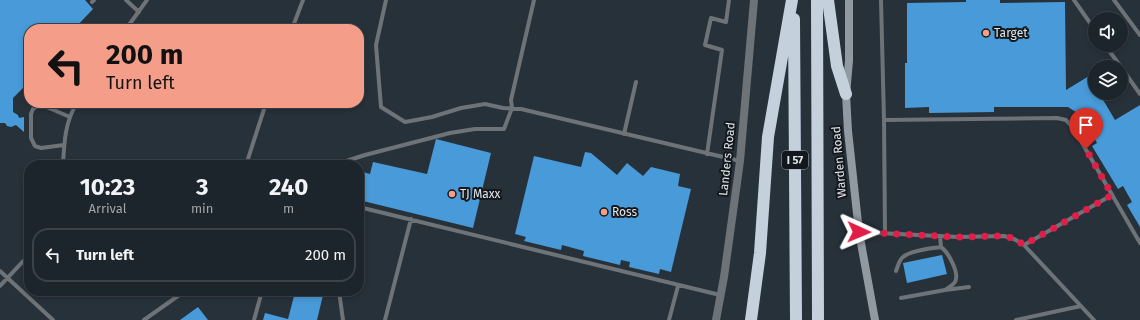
<!DOCTYPE html>
<style>
body{margin:0;font-family:"Fira Sans",sans-serif;background:#252d34;color:#f1f3f6;height:100vh;display:flex;flex-direction:column;font-size:15px;white-space:nowrap}
*{box-sizing:border-box;margin:0}
p{font-size:13px;color:#a0a5a9}
.icon{flex:none;width:22px;height:22px;fill:none;stroke:currentColor;stroke-width:2;stroke-linecap:round;stroke-linejoin:round}
.map{position:relative;flex:1;overflow:hidden}
.panel{position:absolute;left:24px;top:160px;width:340px;height:136px;display:flex;flex-direction:column;background:#1d252c;border-radius:16px;box-shadow:0 2px 6px #0003,0 0 0 1px #3b4248}
.panel>*{flex:none}
.guide{position:absolute;left:24px;top:24px;width:340px;height:84px;border-radius:16px;box-shadow:0 2px 6px #0003,0 0 0 1px #3b4248;background:#f49e89;color:#111;overflow:hidden}
.tools{position:absolute;left:1088px;top:12px;display:grid;gap:8px}
.tools a{display:grid;place-items:center;width:40px;height:40px;border-radius:50%;background:#1d252c;box-shadow:0 2px 6px #0003,0 0 0 1px #3b4248;font-size:20px}
.pin{position:absolute;display:grid;place-items:center;width:34px;height:34px;color:#fff;margin:-41px -17px;border-radius:50% 50% 50% 0;rotate:-45deg;box-shadow:0 0 4px #0007}
.pin .icon{rotate:45deg}
.me{position:absolute;width:44px;margin:-22px;rotate:91deg;stroke-linejoin:round;filter:drop-shadow(0 0 3px #0008)}
.turn{display:flex;align-items:center;gap:14px;height:84px;padding:0 16px;font-size:18px}
.turn .icon{width:52px;height:52px;stroke-width:2.5}
.turn b{display:block;font-size:28px;line-height:34px}
.eta{display:flex;justify-content:space-evenly;align-items:center;height:68px;text-align:center}
.eta b{font-size:24px;font-weight:700;line-height:28px}
ul{padding:0;list-style:none}
li{display:flex;align-items:center;gap:12px;height:54px;margin:0 8px 6px;padding:0 8px;border:2px solid #3b4248;border-radius:16px}
li div{flex:1}
li b{display:block;font-size:15px}
li em{font-style:normal}
.map>svg:first-child{display:block}
.building{fill:#489ad8}
.lines{fill:none;stroke-linecap:round;stroke-linejoin:round}
.lane{stroke:#6e7378;stroke-width:4}
.street{stroke:#6e7378;stroke-width:8}
.secondary{stroke:#919aa1;stroke-width:8}
.highway{stroke:#c4d1dd;stroke-width:12}
.route{stroke:#e11d48;stroke-width:7;stroke-dasharray:0 12.6}
.poi-dot{fill:#f49e89;stroke:#14181c;stroke-width:1.5}
.labels{text-anchor:middle;stroke-width:4;stroke-linejoin:round;paint-order:stroke}
.shield{fill:#14181c;stroke:#a1a8ad;stroke-width:1}
.shield-label{font-size:11px;font-weight:bold;fill:#dee5eb}
.poi-label{font-size:12px;fill:#dee5eb;stroke:#14181c;text-anchor:start}
.street-label{font-size:12px;fill:#dee5eb;stroke:#14181c}
</style>
<div class="map">
<svg width="1140" height="320" viewBox="0 0 1140 320">
<rect width="100%" height="100%" fill="#27313a"/>
<path class="building" d="M0,0H85L93,9L74,29H29V82L13,98V112L18,115L19,118L24,117V132L16,125L11,127L7,126L5,123H0Z
M966,0H1000V3L1065,2L1066,90L1089,76L1095,86V93H1099L1115,120L1140,105V227L1127,205L1132,202L1123,186L1118,189L1092,146L1097,143L1082,116L1068,107H994V112L929,113V107L905,108V63H907V3L966,2Z
M436,139L491,153L473,228L359,200V171L370,174L373,162L427,174Z
M585,152L591,153L617,175L627,163L643,176L651,167L680,174L678,186L691,189L671,272L660,269L659,274L629,267L630,262L621,260L620,265L583,256L584,251L562,245L561,250L524,241L526,237L515,234L534,156L581,167Z
M942,255L947,274L907,283L903,263Z
M277,291H324L317,320H263L265,313L288,319L294,296Z
M198,307L208,320H180Z"/>
<g class="lines">
<path class="lane" d="M126,0L139,12
M386,0L376,45L381,107L405,122L432,117L461,108L485,104L503,108L521,109L740,161
M881,0L884,120L1057,118L1066,120L1074,129L1140,243
M1074,0L1095,30
M1114,0L1140,35
M92,2L94,0
M79,28V29
M126,29L147,0
M292,29L303,0
M1105,45L1121,67
M1121,67L1140,94
M884,120L885,233
M624,134L636,82
M64,145L41,148L35,146L31,138V114L33,109L39,105H42L70,117
M707,154L722,50L705,45L711,18L726,22L729,0
M63,165C64,144 65,121 77,103
M246,165L266,103
M334,165L365,155L450,133L475,129H504L512,108L511,100L534,0
M359,207L720,295
M859,232L958,237L1004,236L1014,239L1024,245L1094,320
M940,236L941,247
M1024,245L1112,195
M0,271L53,320
M896,271C898,266 899,260 903,257C911,250 932,248 941,247C948,252 960,273 955,282C953,285 948,288 945,290
M0,286L29,255
M339,291L343,320
M901,298L945,290L969,287
M144,320L185,291
M254,320L262,291
M385,320L411,219
M669,320L678,286
M1016,320L1081,306"/>
<path class="street" d="M716,320L724,277L740,161L754,0"/>
<path class="secondary" d="M849,0V61L846,94L848,131L859,232L875,320"/>
<path class="highway" d="M817,0L818,320
M828,0L837,66L846,94
M794,19L796,320
M751,320L760,253L768,137L792,0"/>
</g>
<g class="lines">
<path class="route" d="M859,232L958,237L999,236L1014,238L1024,245L1112,195L1086,149"/>
</g>
<g class="poi-dot">
<circle cx="986" cy="33" r="4"/>
<circle cx="452" cy="194" r="4"/>
<circle cx="604" cy="212" r="4"/>
</g>
<g class="labels">
<rect class="shield" x="782" y="151" width="26" height="18" rx="3"/>
<g class="shield-label">
<text x="795" y="164">I 57</text>
</g>
<g class="poi-label">
<text x="994" y="37">Target</text>
<text x="460" y="198">TJ Maxx</text>
<text x="612" y="216">Ross</text>
</g>
<g class="street-label">
<text transform="translate(727 159) rotate(-84)" y="4">Landers Road</text>
<text transform="translate(839 162) rotate(-95)" y="4">Warden Road</text>
</g>
</g>
</svg>
<div class="tools">
<a><svg class="icon" aria-label="sound" viewBox="0 0 24 24"><path d="M4 9h4l5-4v14l-5-4H4zM17 9q2 3 0 6"/></svg></a>
<a><svg class="icon" aria-label="layers" viewBox="0 0 24 24"><path d="M12 4l9 5-9 5-9-5zM3 14l9 5 9-5"/></svg></a>
</div>
<div class="pin" style="left:1086px;top:149px;background:#d93025"><svg class="icon" aria-label="arrive" viewBox="0 0 24 24"><path d="M6 21V4h12l-3 4 3 4H6"/></svg></div>
<svg class="me" style="left:859px;top:232px" viewBox="-20 -20 40 40"><path d="M0-17L14 15 0 8-14 15z" fill="#e11d48" stroke="#fff" stroke-width="4"/></svg>
<div class="guide">
<div class="turn"><svg class="icon" aria-label="left" viewBox="0 0 24 24"><path d="M17 20v-9H6M10 6l-5 5 5 5"/></svg><div><b>200 m</b>Turn left</div></div>
</div>
<section class="panel">
<div class="eta">
<div><b>10:23</b><p>Arrival</p></div>
<div><b>3</b><p>min</p></div>
<div><b>240</b><p>m</p></div>
</div>
<ul>
<li><svg class="icon" aria-label="left" viewBox="0 0 24 24"><path d="M17 20v-9H6M10 6l-5 5 5 5"/></svg><div><b>Turn left</b></div><em>200 m</em></li>
</ul>
</section>
</div>
